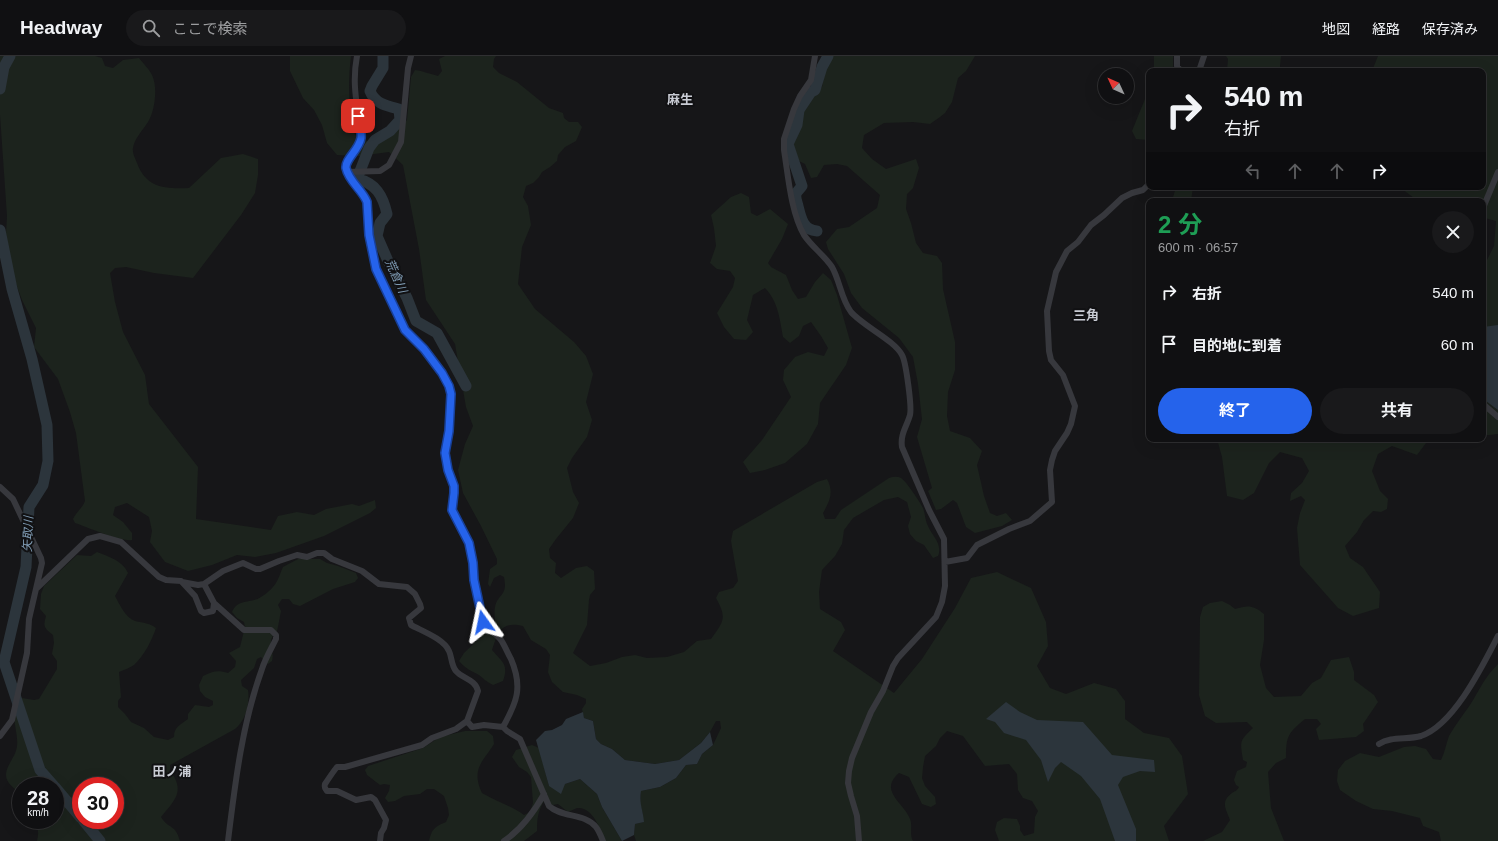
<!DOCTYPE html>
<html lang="ja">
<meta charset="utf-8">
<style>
body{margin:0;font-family:Arial,"Noto Sans JP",sans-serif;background:#19191b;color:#f1f3f6;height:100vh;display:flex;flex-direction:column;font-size:15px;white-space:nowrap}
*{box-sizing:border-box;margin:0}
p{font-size:13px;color:#9c9d9f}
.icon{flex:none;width:22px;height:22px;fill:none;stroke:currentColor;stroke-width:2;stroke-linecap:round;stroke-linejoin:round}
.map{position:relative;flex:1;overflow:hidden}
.drawer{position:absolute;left:1146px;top:142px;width:340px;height:244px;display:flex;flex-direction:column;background:#101012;border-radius:8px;box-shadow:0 4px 16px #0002,0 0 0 1px #303032}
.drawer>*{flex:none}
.banner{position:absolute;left:1146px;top:12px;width:340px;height:122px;border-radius:8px;box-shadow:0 4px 16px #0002,0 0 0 1px #303032;background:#101012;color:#f1f3f6;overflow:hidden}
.needle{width:26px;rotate:314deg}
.fabs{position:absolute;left:1098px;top:12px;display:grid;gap:8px}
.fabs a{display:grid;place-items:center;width:36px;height:36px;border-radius:50%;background:#101012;box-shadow:0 4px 16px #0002,0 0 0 1px #303032;font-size:20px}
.speed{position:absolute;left:12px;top:721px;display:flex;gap:8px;font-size:20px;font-weight:700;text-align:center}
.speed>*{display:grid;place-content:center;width:52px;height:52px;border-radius:50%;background:#101012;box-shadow:0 4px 16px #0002,0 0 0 1px #303032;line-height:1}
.speed small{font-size:10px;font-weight:400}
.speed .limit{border:6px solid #d22;background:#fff;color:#111}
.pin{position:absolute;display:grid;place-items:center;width:34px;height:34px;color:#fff;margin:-17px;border-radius:8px;box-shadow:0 2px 6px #0006}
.me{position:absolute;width:44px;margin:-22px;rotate:348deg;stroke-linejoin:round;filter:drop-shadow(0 0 3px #0008)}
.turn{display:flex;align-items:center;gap:14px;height:84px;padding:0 12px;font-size:18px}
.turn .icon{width:52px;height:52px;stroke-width:2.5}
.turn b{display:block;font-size:28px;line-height:34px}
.lanes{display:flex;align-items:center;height:38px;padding:0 12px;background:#0003;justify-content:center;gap:20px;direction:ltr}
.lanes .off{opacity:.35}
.round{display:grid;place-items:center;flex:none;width:42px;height:42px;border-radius:21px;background:#19191b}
.summary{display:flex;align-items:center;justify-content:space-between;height:68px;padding:0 12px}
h1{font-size:24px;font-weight:700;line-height:30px;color:#1e9e55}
.primary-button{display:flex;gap:8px;margin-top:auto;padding:8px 12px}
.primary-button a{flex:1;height:46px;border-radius:24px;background:#2563eb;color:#fff;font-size:16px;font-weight:700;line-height:46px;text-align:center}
.primary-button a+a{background:#19191b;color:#f1f3f6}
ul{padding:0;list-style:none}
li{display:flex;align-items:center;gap:12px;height:52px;padding:0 12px}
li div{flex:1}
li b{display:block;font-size:15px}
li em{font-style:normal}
header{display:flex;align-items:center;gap:24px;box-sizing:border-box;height:56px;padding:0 20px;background:#101012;border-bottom:1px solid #303032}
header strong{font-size:19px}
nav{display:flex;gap:22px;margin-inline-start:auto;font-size:14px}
.search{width:280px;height:36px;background:#19191b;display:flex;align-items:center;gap:10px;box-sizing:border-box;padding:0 14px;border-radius:22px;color:#9c9d9f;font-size:15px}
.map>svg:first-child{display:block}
.green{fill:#1c231d;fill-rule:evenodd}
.water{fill:#2c353c}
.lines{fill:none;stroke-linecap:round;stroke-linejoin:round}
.river{stroke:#2c353c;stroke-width:11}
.minor{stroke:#37383d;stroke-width:6}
.route-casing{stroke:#184099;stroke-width:10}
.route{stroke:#2563eb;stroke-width:7}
.labels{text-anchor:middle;stroke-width:4;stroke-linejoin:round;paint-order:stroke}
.water-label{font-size:12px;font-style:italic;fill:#7f9bb3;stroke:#111113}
.quarter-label{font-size:13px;font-weight:bold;fill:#c9ccd4;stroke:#111113}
</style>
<header>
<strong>Headway</strong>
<div class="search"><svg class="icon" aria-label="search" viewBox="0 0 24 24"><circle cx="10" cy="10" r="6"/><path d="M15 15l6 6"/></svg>ここで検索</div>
<nav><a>地図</a><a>経路</a><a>保存済み</a></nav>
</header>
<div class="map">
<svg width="1498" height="785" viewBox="0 0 1498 785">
<rect width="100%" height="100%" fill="#161618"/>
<path class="green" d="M0,0H95L102,2L105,10L113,12L123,4L139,2C143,7 149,13 152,19C158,31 155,55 148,66C143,74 134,83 133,92C132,97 135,102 137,107C146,132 165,133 189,132L221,102L243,98L258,103V119L255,137L241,159L193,222L154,217L126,211L115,212L110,217L115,246L123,276L145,319L149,348L198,411L196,463L271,474L278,460L297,456L314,459L326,453L352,448L359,450L375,444L376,452L370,457L324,480L276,497L255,501L237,499L212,509L188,515L165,506L150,486L152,475L149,461L127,447L115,451L113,459L123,466L132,477V484C121,486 87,471 75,467L73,463C76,456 82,453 85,445L76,377L70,356L58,323L34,291L36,272L22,244L12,217L6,178L7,160L0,59Z
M290,0H351C348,25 348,54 355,79L367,85L388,81L407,64L411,21L415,14C423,15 430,18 438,20L442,15L439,3L445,0H496L494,3L493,11L499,17L517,26L549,52L563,57L564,62L569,66H578L582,71L576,85L565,91L558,99L557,105L550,111L542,116L539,121L533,127L526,130L523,141L528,150L531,169L522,191L518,228L535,253L574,286L586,300L593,318L586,346L592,364L587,381L572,402L567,412L573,436L579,447L573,462L556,483L549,493L550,502L556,507L555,517L561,522L576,512L587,510L594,515L595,533L590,539L589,544L587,569L573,597L590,610L606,607L622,601L635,599L647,602L667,601L684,596L697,585L711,583C724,565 727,562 716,542L719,536L733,532L738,525L731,485L733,475L817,426L827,423C834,436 830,445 823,457L825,463H835L841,454L889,422C893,421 897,420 901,422C906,425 920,446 923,452C925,457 925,464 928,470C932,480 943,488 938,500L933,502L924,489L916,485L910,478L908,470L911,461L907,446L898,441L884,444L853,462L844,474L842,488L835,500L822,514L819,536L820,553L841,566L845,574L833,595L894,637L922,603L955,552L971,522L997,516L1031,532L1046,566L1048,590L1037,610L1050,632L1066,638L1094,627L1116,633L1125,645V663L1144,677L1169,682L1182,700L1188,738L1164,770L1169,785H999L995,774L997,766L1004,762L1017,763L1020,770V774L1024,780L1034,777L1035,761L1038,755L1032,745L1023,742L1018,734L1017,718L1009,708L985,710L963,680L947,675L940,682L936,690L925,700L923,711L922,722L925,730L935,741L936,748L931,751L922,748L909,721L899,717C878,735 904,747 910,763C913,770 909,778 913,785H636L634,779L635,768L643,766V759L640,747L641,735L660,731L676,722L686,709L697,708L702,698L713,689L721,672L720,665H716L710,676L701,687L679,704L655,708L625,704L612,693L601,688L596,683L593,665L584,662L582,653L586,647V643L577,639L563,636L552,626L548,616L550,599L546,593L531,584L523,570C501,565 498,576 492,594C502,606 509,608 503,625L493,629C487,626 484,623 479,619C470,614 467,614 459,605L464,597L495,567C495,562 494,556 495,551C498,537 508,541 504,521L500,519L494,522L490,531L488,528L490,513L497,508V503L481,470L463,437L458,414L465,388L473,370L466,351L455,288L426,244L419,193L403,109L389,96L359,100L337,99L327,87L322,69L314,54L303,42L290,15Z
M828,0H975L966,15L958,22L952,46L945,57L940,61L930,68L913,66L884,67L864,79L862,92L872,103L886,113L916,103L919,112L913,132L907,138L906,153L911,167L916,187L923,197L937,200L942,207L943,233L955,286V314L948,336L947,360L950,375L970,382L982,395L977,409L984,440L990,457L997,460L1006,457L1012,464L1002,470L975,477L966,471L957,447L953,444L941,453L936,454L928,435L932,432L917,381L922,363L918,328L913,301L899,282L862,252L851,237L844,218L828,193L826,186L837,173L849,171L877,152L880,139L847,110L837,108L824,109L817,121L811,122L805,108L795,103L793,85L800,71L802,56L812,39L822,31Z
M1154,0H1173V10L1175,15H1154Z
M1226,0H1281L1280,10L1281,15H1227L1228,3Z
M1378,0H1498V378L1489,379H1483V212L1494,190L1496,165L1485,162L1483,163V145H1418L1402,133L1395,131H1483V15H1372Z
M1149,33V84L1136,83L1132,75Z
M1176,131H1193L1191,145H1172Z
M741,137L749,141L751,157L757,160L770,153L788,168L782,183L768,207L771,211L786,219L792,234L798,243L806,241L815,226L823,217L831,224L837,239L852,292L846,309L820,347L818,368L807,388L785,407L765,414L750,417L743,406L762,384L791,341L783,324L784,314L795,301L808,296L824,300L828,292L821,280L811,266L803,270L799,280L790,287L783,281C780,264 778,245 765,232L753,239L747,264L753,276L746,284L734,283L724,271L717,257L733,231L735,222L730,215L717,213L710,207L716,190L714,172L711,159L731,141Z
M1217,383H1231L1235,386L1242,383H1429L1417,399L1392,390L1378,398L1372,415L1380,435L1388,443L1387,453L1381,456L1373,455L1364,464L1357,476L1345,490L1350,502L1363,511L1380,536L1379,552L1353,560L1338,552L1300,509L1297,472L1300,457L1305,444L1301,440L1290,445L1291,437L1302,427L1309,415L1302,402L1280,396L1269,407L1254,437L1243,444L1227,440L1222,401Z
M97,496C109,501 122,504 128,517L115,540C120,549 125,561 135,565C144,567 149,567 156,572C152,584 144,600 134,609C130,612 123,614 119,616L121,641L118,645V651L125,658L131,666L144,672L154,681L168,684L174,681C174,671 180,669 188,663V658L195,649L209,651L213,649V645L205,641L200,635L199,629L203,620C213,615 218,614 228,617L235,611L236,605L229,597L240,591L245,571L244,566L237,562L232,556C238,542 251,548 261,541C267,538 276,529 278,523C280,519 281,515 283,511L298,503H320L327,507L338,510L356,517L358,522L355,526L333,533L300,550L293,548L289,543H282L278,549L281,555C280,560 278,572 277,575C274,579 271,581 271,586C271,593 274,598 272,605L268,608L261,601L257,603L254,612L241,624L242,630L248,634C250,648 246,664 235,673L170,709V714C185,735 176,743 161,761C169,774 175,767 180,785H37C39,777 39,769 31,764H55V730H21V738C16,733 6,728 6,719C6,709 16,701 17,690C19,674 7,657 22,642L34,644L39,643L57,613V605L52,598L54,587L53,579C44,572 43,571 46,560L40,553L41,538L44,530L77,499L91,500ZM81,730H115V764H81Z
M1222,545L1230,549L1235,553C1248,549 1253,549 1264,558V584L1260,609L1266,632L1274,641L1301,640L1312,627L1321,622L1331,604L1349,601L1354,616V624L1374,639L1378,646L1363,668L1364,675L1356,681L1319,684L1316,673L1321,668L1317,663H1305C1288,677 1286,680 1286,702L1276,707L1268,716L1271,752L1284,785H1203L1222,776L1230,764C1226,753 1220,746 1232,737C1235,735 1237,735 1239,731L1236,729L1234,724L1237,715L1246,711L1247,706L1243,704C1240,685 1239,685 1253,672L1247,666L1216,667L1205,660L1199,639L1200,561L1203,551L1210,547Z
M1498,608V785H1441L1439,776L1423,770L1420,762L1392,755L1373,753L1356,745L1340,734L1337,725L1338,714L1345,705L1360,697L1379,701L1404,691L1415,690L1426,693L1433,703L1441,704C1445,696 1446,688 1449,680C1455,669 1463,659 1470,649C1480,633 1484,622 1498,608Z
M465,675H487L493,680L494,688C482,707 471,713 482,737C496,745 511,750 524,759L530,756L533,747L531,721L527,716L519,711L512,701L516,694L532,689L539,692L549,730L565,728L580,723L597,738L602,751L622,785H606C600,774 593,750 577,752C574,753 571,755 568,756L558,748L553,749L544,745C538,755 537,763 537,775L524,785H429C432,773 434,771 446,766L449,759L448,752L444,740L434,733H427L420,738L404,740L395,745L388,746L385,742L389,735L390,729L384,728L380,729L367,719L365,714L368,710L423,692L440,681Z"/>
<path class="water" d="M1498,269V354L1486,345L1483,341V271Z
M1006,646L1020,656L1037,664L1083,666L1112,699L1154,704L1155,716L1140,715L1123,721L1118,729L1136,773V785H1115L1100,743L1081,720L1061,706L1055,712L1048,726L1041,704L1026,684L1004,677L995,666L986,663Z
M583,656L584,662L593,665L596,683L601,688L612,693L625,704L655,708L679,704L701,687L710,676L713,689L702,698L697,708L686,709L676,722L660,731L641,735C639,749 643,753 644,766L635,768L634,779L622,785L602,751L597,738L580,723L565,728L561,738L549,730L536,684L545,675L552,674L562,669L566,663Z"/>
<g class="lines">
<path class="river" d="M383,0V12L372,30L370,35C375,48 387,50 399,53L400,64L390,75L375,84L369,92L357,123C376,127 383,140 387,158L380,167L377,180L388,205L407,242L416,265L437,277L466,330
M0,33L4,11L10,0
M0,174L12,233L32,303L47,369L48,405L43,429L29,451L26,511L4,606L40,714L54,730
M817,175C803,174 801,162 798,150C797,146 795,142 796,138C797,135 800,133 802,130L788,88L797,69L799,54L811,36L815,34L822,11L828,0
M55,731L81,762
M83,764L100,785"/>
<path class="minor" d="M357,0C353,21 355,37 358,58C359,65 361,73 361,80C361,93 344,101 346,112C349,126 362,133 367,146L369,179L375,213L405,274L424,293L442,317L449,330L451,338L449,375L445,397L447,414L454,430V437L452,455L469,487L473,507L474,524L483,566C488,573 495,577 501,584C505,590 507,596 511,603C523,631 517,646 503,671
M815,0L811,24L800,40L794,53L784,83V94C788,119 791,157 804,179C812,191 824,199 832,211C840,225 841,243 851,256C863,270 894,284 902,299C906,306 912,351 910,359C907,370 900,378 902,391L929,454L944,483L945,530L942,546L936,561L898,602L893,610L883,635L871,656L852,702L849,715L848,727L851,740L857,760L859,785
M1177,0V10L1181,15
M1199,15L1204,0
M347,116L380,115L389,109L401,86L408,12L411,0
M1483,152L1498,116
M1483,348L1498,361
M0,431L13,443L41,502L42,507L29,563L27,597L12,664L0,680
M945,506L967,502L977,489L1009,473L1030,465L1052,446L1050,414L1052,404L1055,395L1067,377L1071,368L1075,350L1063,319L1051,304L1049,295L1047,255L1056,216L1067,195L1078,186L1091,169L1104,159L1122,142L1132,137L1143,134L1149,128
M182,526L198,529L204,528
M37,532L88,483L100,480L121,486L159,521L166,524L181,525L195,540L201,555L204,557L213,555L214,547
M467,665L472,671L484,669L503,671L507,675L520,683L549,750C562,762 585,757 596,771C599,775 601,780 603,785
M1379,688C1391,680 1407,684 1421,680C1454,669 1483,609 1498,580
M228,785C235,728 242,668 262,613C265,603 271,593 276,583V579L271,574H244L214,547L204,528L223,515L243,507L256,513H260L279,505L297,499L307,501L317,497H324L332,503L362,515L379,528L407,531L415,538L420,548L421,552L409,562L411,569C422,575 444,583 449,595C452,601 451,609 456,615C463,623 475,623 478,635L467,665L456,673L432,682L422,689L345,711H337C335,713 327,725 325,728C324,732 325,732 327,735H337L356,744L371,741L375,744L386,764L384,772L381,777L380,785
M504,785C522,773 534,756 544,738"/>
</g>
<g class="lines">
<g class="route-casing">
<path id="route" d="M358,60C359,67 362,76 361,82C359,94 345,103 346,112C349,126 362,133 367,146L369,179L376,213L405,274L424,293L442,317L449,330L451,338L449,375L445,397L448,414L454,430V437L452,454L469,487L473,507L474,524L483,566"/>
</g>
<use href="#route" class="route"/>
</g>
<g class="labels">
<g class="water-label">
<text transform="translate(396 220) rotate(66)" y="4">荒倉川</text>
<text transform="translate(28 478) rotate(-88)" y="4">矢取川</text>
</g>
<g class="quarter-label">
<text x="680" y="48">麻生</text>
<text x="1086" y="264">三角</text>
<text x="172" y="720">田ノ浦</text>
</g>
</g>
</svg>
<div class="fabs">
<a><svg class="needle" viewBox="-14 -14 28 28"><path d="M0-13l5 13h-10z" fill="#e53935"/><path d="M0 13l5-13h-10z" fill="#9c9d9f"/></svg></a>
</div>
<div class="speed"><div>28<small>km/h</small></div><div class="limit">30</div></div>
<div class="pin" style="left:358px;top:60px;background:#d93025"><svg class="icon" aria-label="arrive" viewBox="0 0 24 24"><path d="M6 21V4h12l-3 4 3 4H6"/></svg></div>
<svg class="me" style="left:483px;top:566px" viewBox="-20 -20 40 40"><path d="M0-17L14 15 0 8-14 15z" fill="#2563eb" stroke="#fff" stroke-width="4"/></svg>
<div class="banner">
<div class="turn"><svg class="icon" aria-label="right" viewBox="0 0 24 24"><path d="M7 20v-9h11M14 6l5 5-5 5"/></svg><div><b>540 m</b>右折</div></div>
<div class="lanes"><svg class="icon off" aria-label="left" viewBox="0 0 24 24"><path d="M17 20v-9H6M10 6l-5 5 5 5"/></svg><svg class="icon off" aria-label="ahead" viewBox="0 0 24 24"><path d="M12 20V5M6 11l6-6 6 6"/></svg><svg class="icon off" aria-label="ahead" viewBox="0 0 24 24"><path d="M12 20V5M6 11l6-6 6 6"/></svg><svg class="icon" aria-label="right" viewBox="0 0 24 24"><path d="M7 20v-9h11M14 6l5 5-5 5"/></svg></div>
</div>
<section class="drawer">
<div class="summary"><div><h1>2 分</h1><p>600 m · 06:57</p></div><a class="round"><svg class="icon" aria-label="close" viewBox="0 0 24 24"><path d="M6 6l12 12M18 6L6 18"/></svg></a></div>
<ul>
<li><svg class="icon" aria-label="right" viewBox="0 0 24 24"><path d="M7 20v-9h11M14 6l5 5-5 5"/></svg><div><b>右折</b></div><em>540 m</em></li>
<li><svg class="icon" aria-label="arrive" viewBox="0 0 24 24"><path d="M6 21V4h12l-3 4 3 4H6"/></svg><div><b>目的地に到着</b></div><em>60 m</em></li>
</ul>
<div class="primary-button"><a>終了</a><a>共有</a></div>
</section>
</div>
